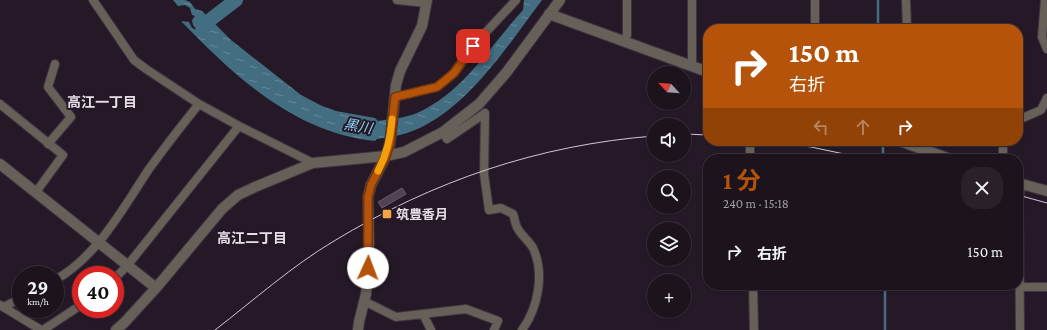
<!DOCTYPE html>
<html lang="ja">
<meta charset="utf-8">
<style>
body{margin:0;font-family:"Crimson Pro","Noto Sans JP",serif;background:#29202a;color:#f1f3f6;height:100vh;display:flex;flex-direction:column;font-size:15px;white-space:nowrap}
*{box-sizing:border-box;margin:0}
p{font-size:13px;color:#a09ea4}
.icon{flex:none;width:22px;height:22px;fill:none;stroke:currentColor;stroke-width:2;stroke-linecap:round;stroke-linejoin:round}
.map{position:relative;flex:1;overflow:hidden}
.details{position:absolute;left:703px;top:154px;width:320px;height:136px;display:flex;flex-direction:column;background:#1c131d;border-radius:16px;box-shadow:0 1px 3px #0004,0 0 0 1px #3a323b}
.details>*{flex:none}
.hud{position:absolute;left:703px;top:24px;width:320px;height:122px;border-radius:16px;box-shadow:0 1px 3px #0004,0 0 0 1px #3a323b;background:#b45309;color:#fff;overflow:hidden}
.needle{width:26px;rotate:296deg}
.fabs{position:absolute;left:647px;top:66px;display:grid;gap:8px}
.fabs a{display:grid;place-items:center;width:44px;height:44px;border-radius:50%;background:#1c131d;box-shadow:0 1px 3px #0004,0 0 0 1px #3a323b;font-size:20px}
.speed{position:absolute;left:12px;top:266px;display:flex;gap:8px;font-size:20px;font-weight:700;text-align:center}
.speed>*{display:grid;place-content:center;width:52px;height:52px;border-radius:50%;background:#1c131d;box-shadow:0 1px 3px #0004,0 0 0 1px #3a323b;line-height:1}
.speed small{font-size:10px;font-weight:400}
.speed .limit{border:6px solid #d22;background:#fff;color:#111}
.pin{position:absolute;display:grid;place-items:center;width:34px;height:34px;color:#fff;margin:-17px;border-radius:8px;box-shadow:0 2px 6px #0006}
.me{position:absolute;width:44px;margin:-22px;rotate:2deg;stroke-linejoin:round;filter:drop-shadow(0 0 3px #0008)}
.turn{display:flex;align-items:center;gap:14px;height:84px;padding:0 20px;font-size:18px}
.turn .icon{width:52px;height:52px;stroke-width:2.5}
.turn b{display:block;font-size:28px;line-height:34px}
.lanes{display:flex;align-items:center;height:38px;padding:0 20px;background:#0003;justify-content:center;gap:20px;direction:ltr}
.lanes .off{opacity:.35}
.round{display:grid;place-items:center;flex:none;width:42px;height:42px;border-radius:16px;background:#29202a}
.summary{display:flex;align-items:center;justify-content:space-between;height:68px;padding:0 20px}
h1{font-size:24px;font-weight:700;line-height:30px;color:#b45309}
ul{padding:0;list-style:none}
li{display:flex;align-items:center;gap:12px;height:60px;padding:0 20px}
li div{flex:1}
li b{display:block;font-size:15px}
li em{font-style:normal}
.map>svg:first-child{display:block}
.water{fill:url(#water-ripples)}
.lines{fill:none;stroke-linecap:round;stroke-linejoin:round}
.stream{stroke:#436e81;stroke-width:2.5}
.river{stroke:#436e81;stroke-width:14}
.building{fill:#514353;stroke:#685a6a}
.minor-casing{stroke:#403442;stroke-width:10}
.tertiary-casing{stroke:#403442;stroke-width:12}
.minor{stroke:#676059;stroke-width:8}
.tertiary{stroke:#676059;stroke-width:10}
.tram{stroke:#d0c6d1;stroke-width:1}
.route-casing{stroke:#753606;stroke-width:10}
.route{stroke:#b45309;stroke-width:7}
.slow{stroke:#f59e0b;stroke-width:7}
.poi-dot{fill:#f4a443;stroke:#251927;stroke-width:1.5}
.labels{text-anchor:middle;stroke-width:4;stroke-linejoin:round;paint-order:stroke}
.poi-label{font-size:13px;font-weight:bold;fill:#e6dde7;stroke:#251927;text-anchor:start}
.neighbourhood-label{font-size:14px;font-weight:bold;fill:#e6dde7;stroke:#251927}
.water-label{font-size:14px;font-style:italic;fill:#8dd5f7;stroke:#251927}
</style>
<div class="map">
<svg width="1047" height="330" viewBox="0 0 1047 330">
<defs>
<pattern id="water-ripples" width="26" height="14" patternUnits="userSpaceOnUse"><rect width="26" height="14" fill="#436e81"/><path d="M2 4q2-2 4 0t4 0M15 11q2-2 4 0t4 0" fill="none" stroke="#678999"/></pattern>
</defs>
<rect width="100%" height="100%" fill="#251927"/>
<path class="water" d="M173,0H185L190,2L195,9L202,11L231,40L301,95L322,106L336,111L375,118L378,121C391,119 405,118 417,113C464,92 490,46 523,10L524,0H542C508,45 464,115 407,133C398,136 387,137 377,139L375,141C295,133 234,76 181,21L189,22L192,28L197,30L193,25L192,20L195,16L192,15L190,8L185,5L178,6Z"/>
<g class="lines">
<path class="stream" d="M878,0V29
M883,159V141
M885,285V330"/>
<path class="river" d="M202,26L236,0"/>
</g>
<path class="building" d="M402,188L406,194L382,208L378,202Z"/>
<g class="lines">
<g class="minor-casing">
<path id="minor" d="M93,0L134,60L146,69L199,104L239,126L313,163
M397,0L426,3
M692,0V66
M815,0V29
M906,0L907,29
M1045,0L1042,37L1047,49
M624,41L627,35V0
M395,97L437,87L454,73L473,46L516,0
M0,104L63,155L36,192
M1018,120L1041,110L1047,98
M443,132L447,139L485,113L484,174L489,210L501,208L513,214C515,219 515,225 518,229C522,236 529,241 533,248C545,274 538,308 522,330
M750,141V159
M1003,141V159
M48,144L71,117L48,87L55,64
M115,278L127,266L239,126
M55,280C97,257 123,208 149,169C165,147 182,125 199,104
M753,285L754,330
M1020,287H1047
M364,301L396,317L466,309L498,321L494,330
M0,305L41,330
M4,307L21,298
M423,314L431,330
M43,330L81,305
M1020,330L1019,200L1021,185"/>
</g>
<g class="tertiary-casing">
<path id="tertiary" d="M549,14L708,72
M900,141L950,159
M0,164L156,288
M1018,183L1047,191
M116,330L124,323L156,288L222,209L238,195L255,187L313,163L386,156L404,152L443,132L479,104L506,73L560,0
M358,330L359,322L366,294L369,256L368,197L371,185L386,156L390,143L396,85L400,71L422,26L427,0"/>
</g>
<use href="#minor" class="minor"/>
<use href="#tertiary" class="tertiary"/>
<path class="tram" d="M684,134L708,135
M760,141L811,147L868,159
M864,154L886,159
M1018,195L1047,203
M215,330C254,300 292,266 334,241C433,181 538,145 654,136"/>
</g>
<g class="lines">
<g class="route-casing">
<path id="route" d="M368,268V197L371,185L386,156L390,143L395,97L437,87L454,73L473,46"/>
</g>
<use href="#route" class="route"/>
<path class="slow" d="M378,171C387,154 390,139 392,119"/>
</g>
<rect class="poi-dot" x="382" y="209" width="10" height="10" rx="2"/>
<g class="labels">
<g class="poi-label">
<text x="396" y="219">筑豊香月</text>
</g>
<g class="neighbourhood-label">
<text x="102" y="107">高江一丁目</text>
<text x="252" y="243">高江二丁目</text>
</g>
<g class="water-label">
<text transform="translate(358 126) rotate(10)" y="5">黒川</text>
</g>
</g>
</svg>
<div class="fabs">
<a><svg class="needle" viewBox="-14 -14 28 28"><path d="M0-13l5 13h-10z" fill="#e53935"/><path d="M0 13l5-13h-10z" fill="#a09ea4"/></svg></a>
<a><svg class="icon" aria-label="sound" viewBox="0 0 24 24"><path d="M4 9h4l5-4v14l-5-4H4zM17 9q2 3 0 6"/></svg></a>
<a><svg class="icon" aria-label="search" viewBox="0 0 24 24"><circle cx="10" cy="10" r="6"/><path d="M15 15l6 6"/></svg></a>
<a><svg class="icon" aria-label="layers" viewBox="0 0 24 24"><path d="M12 4l9 5-9 5-9-5zM3 14l9 5 9-5"/></svg></a>
<a>+</a>
</div>
<div class="speed"><div>29<small>km/h</small></div><div class="limit">40</div></div>
<div class="pin" style="left:473px;top:46px;background:#d93025"><svg class="icon" aria-label="arrive" viewBox="0 0 24 24"><path d="M6 21V4h12l-3 4 3 4H6"/></svg></div>
<svg class="me" style="left:368px;top:268px" viewBox="-20 -20 40 40"><circle r="19" fill="#fff"/><path d="M0-13L10 11 0 6-10 11z" fill="#b45309"/></svg>
<div class="hud">
<div class="turn"><svg class="icon" aria-label="right" viewBox="0 0 24 24"><path d="M7 20v-9h11M14 6l5 5-5 5"/></svg><div><b>150 m</b>右折</div></div>
<div class="lanes"><svg class="icon off" aria-label="left" viewBox="0 0 24 24"><path d="M17 20v-9H6M10 6l-5 5 5 5"/></svg><svg class="icon off" aria-label="ahead" viewBox="0 0 24 24"><path d="M12 20V5M6 11l6-6 6 6"/></svg><svg class="icon" aria-label="right" viewBox="0 0 24 24"><path d="M7 20v-9h11M14 6l5 5-5 5"/></svg></div>
</div>
<section class="details">
<div class="summary"><div><h1>1 分</h1><p>240 m · 15:18</p></div><a class="round"><svg class="icon" aria-label="close" viewBox="0 0 24 24"><path d="M6 6l12 12M18 6L6 18"/></svg></a></div>
<ul>
<li><svg class="icon" aria-label="right" viewBox="0 0 24 24"><path d="M7 20v-9h11M14 6l5 5-5 5"/></svg><div><b>右折</b></div><em>150 m</em></li>
</ul>
</section>
</div>
